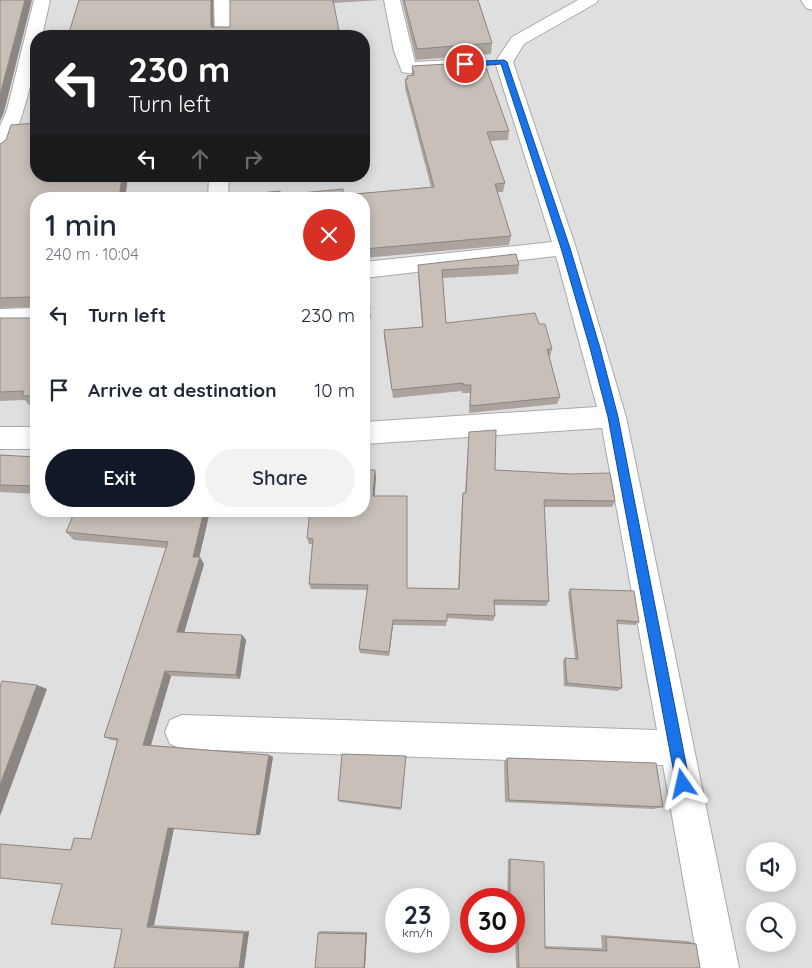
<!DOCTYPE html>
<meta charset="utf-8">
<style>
body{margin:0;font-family:Quicksand,sans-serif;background:#f2f2f3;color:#1f2937;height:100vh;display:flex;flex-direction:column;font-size:19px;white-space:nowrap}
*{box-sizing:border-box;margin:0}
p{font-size:16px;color:#747a83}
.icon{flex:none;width:28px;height:28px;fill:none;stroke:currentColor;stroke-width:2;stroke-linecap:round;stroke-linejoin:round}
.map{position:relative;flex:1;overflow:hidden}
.drawer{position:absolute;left:30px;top:192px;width:340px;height:325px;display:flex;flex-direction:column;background:#fff;border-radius:20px;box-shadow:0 2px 12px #0003}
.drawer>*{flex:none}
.top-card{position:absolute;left:30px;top:30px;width:340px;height:152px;border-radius:20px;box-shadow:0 2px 12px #0003;background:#202124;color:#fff;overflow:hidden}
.fabs{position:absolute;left:746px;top:842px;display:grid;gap:10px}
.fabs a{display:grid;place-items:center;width:50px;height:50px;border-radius:50%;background:#fff;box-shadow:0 2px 12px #0003;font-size:25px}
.speed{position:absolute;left:385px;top:888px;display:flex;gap:10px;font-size:25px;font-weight:700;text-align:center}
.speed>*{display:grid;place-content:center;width:65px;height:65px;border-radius:50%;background:#fff;box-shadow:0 2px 12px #0003;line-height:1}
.speed small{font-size:12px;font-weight:400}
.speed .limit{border:8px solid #d22;background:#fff;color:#111}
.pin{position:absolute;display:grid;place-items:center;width:42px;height:42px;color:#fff;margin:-21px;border:2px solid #fff;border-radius:50%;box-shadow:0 1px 5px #0007}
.me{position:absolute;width:55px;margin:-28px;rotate:349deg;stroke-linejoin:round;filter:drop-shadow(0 0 4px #0008)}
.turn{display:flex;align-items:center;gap:18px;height:105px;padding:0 15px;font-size:22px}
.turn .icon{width:65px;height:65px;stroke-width:2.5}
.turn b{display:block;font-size:35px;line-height:42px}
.lanes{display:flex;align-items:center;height:48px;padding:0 15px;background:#0003;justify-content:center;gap:25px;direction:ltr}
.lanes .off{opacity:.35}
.round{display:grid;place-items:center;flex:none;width:52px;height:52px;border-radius:26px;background:#f2f2f3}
.overview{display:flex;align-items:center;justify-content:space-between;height:85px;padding:0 15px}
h1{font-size:30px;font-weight:600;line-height:38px}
.primary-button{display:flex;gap:10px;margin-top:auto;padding:10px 15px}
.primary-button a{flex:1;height:58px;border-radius:30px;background:#111827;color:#fff;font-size:20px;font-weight:600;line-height:58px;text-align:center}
.primary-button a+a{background:#f2f2f3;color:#1f2937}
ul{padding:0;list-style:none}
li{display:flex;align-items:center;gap:15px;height:75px;padding:0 15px}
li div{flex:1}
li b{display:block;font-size:19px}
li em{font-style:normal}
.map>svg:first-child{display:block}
.residential{fill:#e0dfdf;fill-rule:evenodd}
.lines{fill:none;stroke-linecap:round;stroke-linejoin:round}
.street-casing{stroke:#a9a9a9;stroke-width:2}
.street{fill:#fff;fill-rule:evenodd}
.wall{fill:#aba49e}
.shaded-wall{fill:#8b8681}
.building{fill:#c7bfb8;stroke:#8b8681}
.route{fill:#1a73e8;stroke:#114b97}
</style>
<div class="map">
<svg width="812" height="968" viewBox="0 0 812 968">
<rect width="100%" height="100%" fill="#f2efe9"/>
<path class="residential" d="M0,0H812V968H0ZM36,36H364V176H36ZM36,199H364V511H36ZM755,851H788V884H755ZM396,899H439V941H396ZM471,899H514V941H471ZM755,911H788V944H755Z"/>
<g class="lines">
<g class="street-casing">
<path id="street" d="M34,0H50L42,36H36C36,76 24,112 10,149L7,153L0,155V126L7,110Z
M214,0H230L231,36H215Z
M384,0H400L415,62L450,60L456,61L459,65L456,69L408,73L402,72L394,51Z
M578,0H598L596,3L524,44L513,62L576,248L626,417L739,968H699L663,765L182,749L170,744L165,732L170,720L182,715L657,730L602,428L364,444V422L597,407L556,256L364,278V262L552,242L495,62L512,37Z
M801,0H812V10L806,8Z
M209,176H229L228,199H208Z
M36,308V326L0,327V309Z
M0,427H36V449H0Z"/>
</g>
<use href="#street" class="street"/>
</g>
<path class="wall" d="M79,0H213V27H230V0H382L333,3L340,36H68Z
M402,0H478L492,43L491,54L416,60Z
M412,66L509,131L508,140L490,141L505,183L503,192H497L511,236L509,245L364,258V259V199H251L280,195H343L431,187L405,88V79H407V76H412Z
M0,144L128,176L125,199H36V405H29L25,400L0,401V318H31V307L0,308Z
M418,265H519L518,274L442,278L446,323L539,324L552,349L550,357H549L560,397L557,404L469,413L470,393H462V391L393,398L384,338V330L422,327L418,274Z
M364,270L370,310L371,318L364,319Z
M469,432L495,470L615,501L612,507H544L549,601L546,606L494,605L495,616L493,621L447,618L446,626L393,625L389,656L360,653L359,649L367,590L311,589L309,584L312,544H309L307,538L376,477L374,496L407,588L458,589L462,500L463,493H465Z
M0,455L36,457V494L0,492Z
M210,511L199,557L204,564L184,632L242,635L246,640L240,679L171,676L151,745L269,755L273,757L260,835L174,828L154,925L249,931L244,968L122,929L62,884L0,878V844L71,850L91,839L117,741L111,740L104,737L166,548L74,540L66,532Z
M570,589L639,622L635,625L617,624L622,688L618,691L564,686L563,661L565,658H575L568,593Z
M406,756L401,810L340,802L338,800Z
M507,758L663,807L653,809L505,802L504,762Z
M508,859H510L545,946L602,948L601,935L688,941L696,944L700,968H516L514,899H507Z
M320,931L367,932L365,968L318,933Z"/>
<path class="shaded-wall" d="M25,0H32L4,112L0,121V95Z
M211,0H213L214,36L211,27Z
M122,176H128L125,199H119Z
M375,470L376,477L374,503L373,496Z
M204,511H210L198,563L193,557Z
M200,557L204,564L183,637L177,632Z
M393,620V625L389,656V652Z
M242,635L246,640L240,679L236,675Z
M165,671L171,676L150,748L143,745Z
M37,685L47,689L0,816V785Z
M269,755L273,757L260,835H256Z
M168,828H174L154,925L147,927Z
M249,931L244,968H239L244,933Z
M367,932L365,968H364L366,934Z"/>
<path class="building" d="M0,0H25L0,95Z
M79,0H211V27H230V0H333L340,36H68Z
M404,0H478L492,43L417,49Z
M484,62L509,131L487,132L505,183L495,184L511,236L364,249V199H251V194L280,191V195L343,189V195L434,187L405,79H408L407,76L414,75L412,66Z
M36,123V176H122L119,199H36V396H22L24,391L0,392V318H31V297L0,298V144L6,140L11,125Z
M516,254L519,265L442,270L446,323L535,313L539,324H545L552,349H547L560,397L470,406L471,385H463V383L392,390L384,330L423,327L418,265Z
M364,270L366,271L370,310H364Z
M496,430L495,470L571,474L610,473L615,501L544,500L549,601L494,600L495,616L447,614V621L393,620L389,652L359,649L368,585L309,584L313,539L307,538L310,511H364V470H375L373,496H407V588L459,589L463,493H466L469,432Z
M0,455L36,457V486L0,485Z
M75,511H204L193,557H200L177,632L242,635L236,675L165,671L143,745L269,755L256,835L168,828L147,927L244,933L239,968H114L122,929L51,924L62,884L0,878V844L71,850L74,838L91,839L118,739L104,737L168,542L66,532Z
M570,589L634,591L639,622L617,620L622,688L567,683L565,658L578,659Z
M2,681L37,685L0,785V687Z
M342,754L406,756L401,808L338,800Z
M507,758L656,763L663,807L509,800Z
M510,859L544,862L545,948L607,951L606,937L696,944L700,968H519L518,938L514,937V899H510Z
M318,933L366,934L364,968H315Z"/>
<path class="route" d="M504,60L507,62L570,248L600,348L618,417L690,784L688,790L683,792L678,790L676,784L608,417L590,348L561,248L501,64L465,67L462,64L465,62Z"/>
</svg>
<div class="fabs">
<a><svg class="icon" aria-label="sound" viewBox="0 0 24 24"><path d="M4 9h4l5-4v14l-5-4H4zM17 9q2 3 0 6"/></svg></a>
<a><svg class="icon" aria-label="search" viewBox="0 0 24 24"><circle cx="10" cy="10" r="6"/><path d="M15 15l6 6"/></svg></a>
</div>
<div class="speed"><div>23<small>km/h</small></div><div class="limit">30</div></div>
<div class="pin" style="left:465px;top:64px;background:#d93025"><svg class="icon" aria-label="arrive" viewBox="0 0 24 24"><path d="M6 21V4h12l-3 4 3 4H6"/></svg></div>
<svg class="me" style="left:683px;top:784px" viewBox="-20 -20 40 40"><path d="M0-17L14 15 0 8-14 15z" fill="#1a73e8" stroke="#fff" stroke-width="4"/></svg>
<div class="top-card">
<div class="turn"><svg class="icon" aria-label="left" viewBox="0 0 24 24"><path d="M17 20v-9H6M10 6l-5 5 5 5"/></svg><div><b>230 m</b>Turn left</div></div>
<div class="lanes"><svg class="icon" aria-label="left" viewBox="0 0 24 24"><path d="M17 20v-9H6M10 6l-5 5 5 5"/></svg><svg class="icon off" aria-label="ahead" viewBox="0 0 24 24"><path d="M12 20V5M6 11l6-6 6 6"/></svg><svg class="icon off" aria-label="right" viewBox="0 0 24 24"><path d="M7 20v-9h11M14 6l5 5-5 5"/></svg></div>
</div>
<section class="drawer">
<div class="overview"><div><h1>1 min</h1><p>240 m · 10:04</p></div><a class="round" style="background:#d93025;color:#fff"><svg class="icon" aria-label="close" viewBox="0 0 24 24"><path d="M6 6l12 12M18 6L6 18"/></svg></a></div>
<ul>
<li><svg class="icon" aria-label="left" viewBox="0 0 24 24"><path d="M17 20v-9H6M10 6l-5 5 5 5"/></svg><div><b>Turn left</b></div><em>230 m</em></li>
<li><svg class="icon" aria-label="arrive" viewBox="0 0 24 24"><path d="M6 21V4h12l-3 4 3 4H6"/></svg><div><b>Arrive at destination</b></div><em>10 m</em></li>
</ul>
<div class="primary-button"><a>Exit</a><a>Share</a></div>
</section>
</div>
